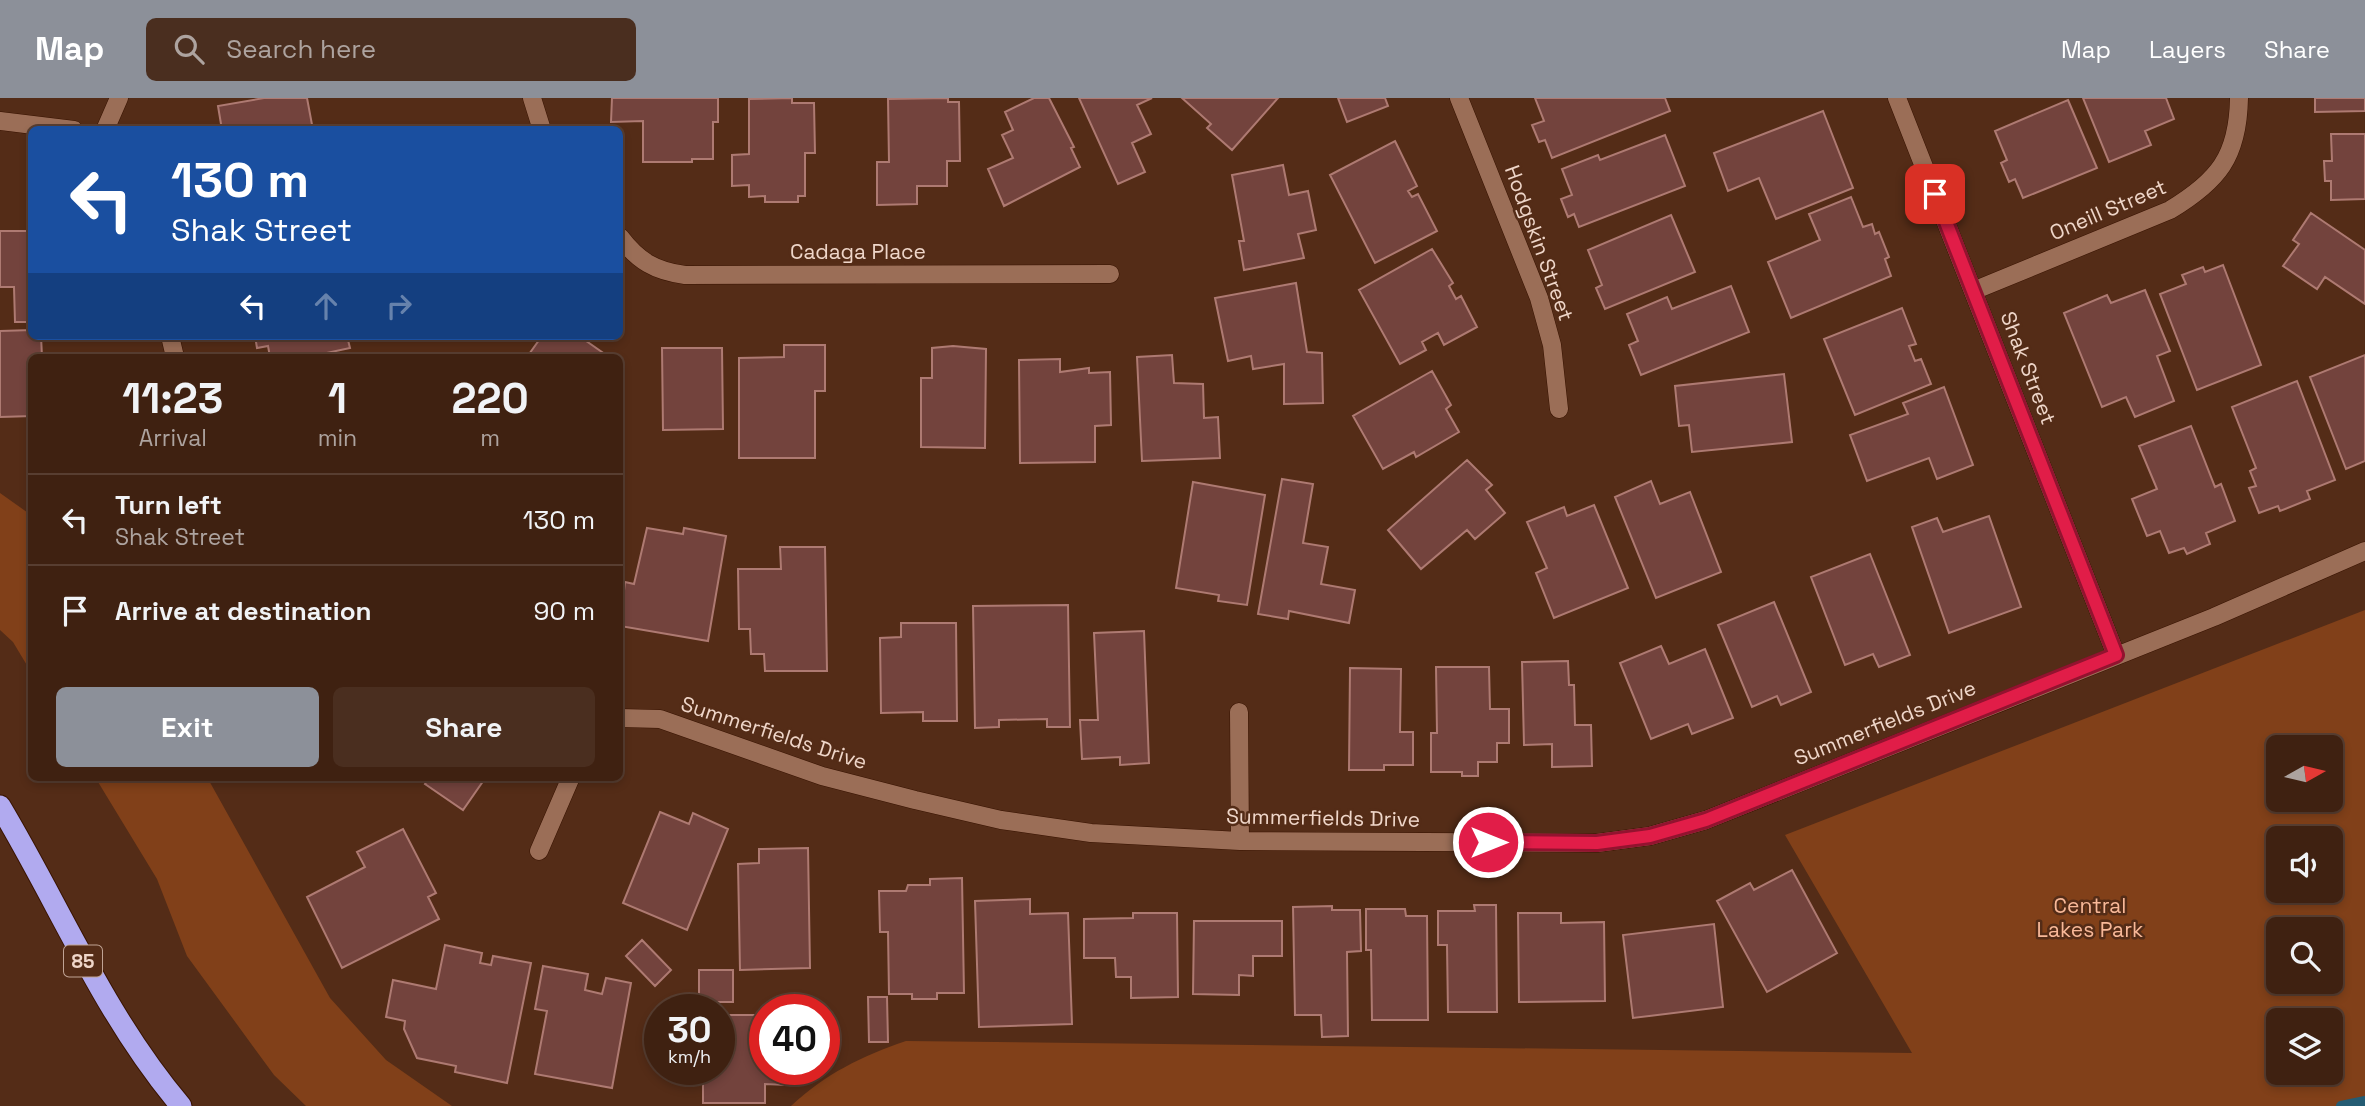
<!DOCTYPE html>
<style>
body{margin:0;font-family:"Space Grotesk",sans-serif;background:#4a2e1f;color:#f1f3f6;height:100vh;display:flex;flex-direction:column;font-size:26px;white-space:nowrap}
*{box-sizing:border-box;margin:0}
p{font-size:23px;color:#ada39f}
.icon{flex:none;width:38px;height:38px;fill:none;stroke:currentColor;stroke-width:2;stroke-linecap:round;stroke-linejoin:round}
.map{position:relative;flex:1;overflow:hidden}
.drawer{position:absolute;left:28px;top:256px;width:595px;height:427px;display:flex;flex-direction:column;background:#3f2111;border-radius:10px;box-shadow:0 4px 10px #0003,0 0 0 2px #583e31}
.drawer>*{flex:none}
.guide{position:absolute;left:28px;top:28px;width:595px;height:214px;border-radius:10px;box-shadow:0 4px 10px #0003,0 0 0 2px #583e31;background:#1a4fa0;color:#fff;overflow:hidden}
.needle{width:46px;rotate:82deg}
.tools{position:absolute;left:2266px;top:637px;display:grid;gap:14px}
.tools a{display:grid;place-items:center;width:77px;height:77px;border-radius:10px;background:#3f2111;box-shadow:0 4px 10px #0003,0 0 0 2px #583e31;font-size:35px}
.speed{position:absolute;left:644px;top:896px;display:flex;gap:14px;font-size:35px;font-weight:700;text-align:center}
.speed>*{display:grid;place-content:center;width:91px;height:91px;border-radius:50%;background:#3f2111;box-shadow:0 4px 10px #0003,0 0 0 2px #583e31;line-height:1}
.speed small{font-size:18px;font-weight:400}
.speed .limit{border:10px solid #d22;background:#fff;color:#111}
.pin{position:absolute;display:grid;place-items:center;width:60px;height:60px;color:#fff;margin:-30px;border-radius:14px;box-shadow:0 4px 10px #0006}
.me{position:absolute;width:77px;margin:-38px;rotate:90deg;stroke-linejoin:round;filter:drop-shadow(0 0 5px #0008)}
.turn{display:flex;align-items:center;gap:24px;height:147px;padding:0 28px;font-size:32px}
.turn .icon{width:91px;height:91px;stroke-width:2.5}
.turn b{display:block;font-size:49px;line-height:60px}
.lanes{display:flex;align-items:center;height:66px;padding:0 28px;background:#0003;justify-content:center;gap:35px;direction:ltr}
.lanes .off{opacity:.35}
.eta{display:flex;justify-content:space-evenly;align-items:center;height:119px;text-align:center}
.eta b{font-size:42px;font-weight:700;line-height:49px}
.cta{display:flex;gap:14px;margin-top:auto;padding:14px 28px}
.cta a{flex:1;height:80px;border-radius:10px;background:#8c9099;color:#fff;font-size:28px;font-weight:700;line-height:80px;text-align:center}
.cta a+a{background:#4a2e1f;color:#f1f3f6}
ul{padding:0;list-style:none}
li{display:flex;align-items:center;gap:21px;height:91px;padding:0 28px;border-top:2px solid #583e31}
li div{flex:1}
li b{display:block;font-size:26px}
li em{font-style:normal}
header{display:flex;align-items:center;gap:42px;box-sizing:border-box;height:98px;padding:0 35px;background:#8c9099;color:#fff}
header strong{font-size:33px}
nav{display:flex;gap:38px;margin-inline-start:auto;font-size:24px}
.search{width:490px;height:63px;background:#4a2e1f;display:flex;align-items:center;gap:18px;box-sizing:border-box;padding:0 24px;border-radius:10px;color:#ada39f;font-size:26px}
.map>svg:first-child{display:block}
.green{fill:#814019;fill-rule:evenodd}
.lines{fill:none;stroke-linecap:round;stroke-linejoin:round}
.stream{stroke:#245c73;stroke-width:10}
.building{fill:#73433d;stroke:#ae7a72;stroke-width:2}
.minor-casing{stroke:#381300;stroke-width:19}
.highway-casing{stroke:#381300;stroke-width:23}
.minor{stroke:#9b6e57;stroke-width:18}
.highway{stroke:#b1aaef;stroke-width:21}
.route-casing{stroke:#92132f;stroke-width:18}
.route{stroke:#e11d48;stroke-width:12}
.labels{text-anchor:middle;stroke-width:5;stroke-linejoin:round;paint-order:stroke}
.shield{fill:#542c17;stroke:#c0a394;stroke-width:2}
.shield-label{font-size:19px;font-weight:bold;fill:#efd6c9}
.street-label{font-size:21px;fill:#efd6c9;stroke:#542c17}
.park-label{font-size:21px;fill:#f8b898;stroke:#542c17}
</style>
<header>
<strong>Map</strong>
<div class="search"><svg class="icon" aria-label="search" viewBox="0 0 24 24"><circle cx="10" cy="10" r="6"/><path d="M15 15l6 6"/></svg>Search here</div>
<nav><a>Map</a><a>Layers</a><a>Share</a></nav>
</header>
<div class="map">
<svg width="2365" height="1008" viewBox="0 0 2365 1008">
<rect width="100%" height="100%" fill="#542c17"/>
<path class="green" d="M0,395L31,417V574L13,544L0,532Z
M2365,512V1008H791C825,976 862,958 906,943L1912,955L1785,737ZM2278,649H2331V702H2278ZM2278,740H2331V793H2278ZM2278,831H2331V884H2278ZM2278,922H2331V975H2278Z
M95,679H207L330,900L386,962L452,1008H306L274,977L187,858L157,781Z"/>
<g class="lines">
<path class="stream" d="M2341,1008L2365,1003"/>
</g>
<path class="building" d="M264,0H307L313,32H222L218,8Z
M612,0H718V24H713V61H692V64H643V23L611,24Z
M792,0V5H814L815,55H805V98H798V104H765V98L749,99V87L732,88V57L749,56V1Z
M948,0V4H959L960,63H947V88H917V106L877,107V64H889L888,1Z
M1034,0H1049L1074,49L1071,50L1080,69L1004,108L988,71L1013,60L1002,37L1013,32L1005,14Z
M1079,0H1152L1137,7L1151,36L1132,45L1145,74L1118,86Z
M1182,0H1278L1232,52L1207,30L1211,26Z
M1338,0H1385L1388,8L1347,24Z
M1535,0H1665L1670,13L1552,60L1545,42L1539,44L1532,27L1544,23Z
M2083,0H2166L2174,21L2145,33L2151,47L2109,64Z
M2315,0H2365V13L2315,14Z
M2068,2L2097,70L2023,100L2015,81L2009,84L2001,65L2007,62L1995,33Z
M1823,13L1853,90L1776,121L1759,80L1728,93L1714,55Z
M2331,36H2365V101L2331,102V83H2325L2324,63H2332Z
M1665,37L1685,88L1579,129L1574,116L1568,119L1561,101L1572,97L1562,71L1598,57L1600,62Z
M1395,43L1417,88L1408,93L1412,99L1418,96L1437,133L1375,165L1330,77Z
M1283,67L1289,97L1308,93L1316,132L1298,136L1304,160L1244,172L1239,143H1244L1232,77Z
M1851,99L1863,129L1872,126L1875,136L1879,134L1889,159L1885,161L1891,178L1791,220L1768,164L1820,142L1809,116Z
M2311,115L2365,152V206L2325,179L2317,191L2283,168L2299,146L2293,142Z
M1671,117L1695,174L1605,211L1596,190L1602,187L1588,152Z
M0,133H32V224H15L14,189H0Z
M1432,151L1453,185L1449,188L1456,201L1461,198L1477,229L1444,247L1438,235L1422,244L1426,252L1400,266L1359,192Z
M2223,167L2261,267L2197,292L2160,196L2186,186L2182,177L2203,169L2205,174Z
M1296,185L1307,254L1322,255L1323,305L1284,306V266L1253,271L1251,258L1228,263L1215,200Z
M1731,188L1749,234L1641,277L1629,247L1638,243L1627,216L1667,199L1672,211Z
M2145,192L2170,253L2157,258L2174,303L2135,319L2126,299L2102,309L2064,215L2107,197L2111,205Z
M1902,210L1916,246L1909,248L1915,263L1921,261L1931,286L1855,317L1824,241Z
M32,232V238H41L42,259H32V318L0,319V233Z
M255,238H347L350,250L308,259H270L268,248L257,250Z
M542,238H579L609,259H527Z
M784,247H825V293H815V360H739V260L784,259Z
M953,248L986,251L985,350L921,349V280H932V250Z
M662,250H722L723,331L663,332Z
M1172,257L1174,285L1203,286L1204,320L1218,319L1220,360L1142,363L1137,259Z
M2365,257V363L2346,371L2310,279Z
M1060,261V274L1089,270V275L1110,274L1111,327L1095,328V364L1020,365L1019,262Z
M1432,273L1451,307L1446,311L1459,334L1416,359L1414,354L1383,371L1353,318Z
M1784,276L1792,344L1692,354L1689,327L1679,328L1675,288Z
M2297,283L2335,382L2307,393L2310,401L2280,413L2278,408L2259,415L2249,390L2256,388L2250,373L2256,370L2232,309Z
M1944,289L1973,367L1937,381L1929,360L1867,383L1850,337L1908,316L1903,305Z
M2191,328L2215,389L2221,386L2235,423L2206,435L2210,446L2187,456L2184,450L2169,455L2160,433L2147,438L2132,401L2157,391L2139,348Z
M1467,362L1492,387L1486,392L1505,415L1475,441L1467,432L1421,471L1388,432Z
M1282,381L1313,386L1303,445L1328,449L1321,486L1355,492L1349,525L1289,513L1288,521L1258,516Z
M1651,383L1660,406L1690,394L1721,474L1656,500L1615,399Z
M1193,384L1265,397L1247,507L1218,503L1219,497L1176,490Z
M1594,407L1628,490L1554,520L1536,475L1547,470L1527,424L1564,409L1567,418Z
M1989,418L2021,509L1949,535L1912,429L1937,420L1943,434Z
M647,430L683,436L684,430L726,438L708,543L620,528L625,484L634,486Z
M780,449H825L827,573H765L764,556H751L750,531H739L738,471H781Z
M1870,456L1910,557L1879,569L1873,556L1845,567L1811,479Z
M1774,504L1811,594L1781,607L1777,598L1752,609L1718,527Z
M1068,507L1070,629H1047V621L999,622V629L975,630L973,508Z
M901,525H956L957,623H923V614L881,615L880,540L901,539Z
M1144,533L1149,665L1120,667V659L1082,661L1080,622H1098L1094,535Z
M1661,548L1669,566L1705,551L1733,620L1692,636L1688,626L1651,641L1620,565Z
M1568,563L1569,587H1574L1575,627H1591L1592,668L1552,669V646L1524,647L1522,564Z
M1436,569H1489L1490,611H1509V645H1497V664H1478V678H1462V674H1431V635H1437Z
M1350,570L1401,571L1400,634H1413V667H1384V672H1349Z
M430,679H486L463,712L425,686Z
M660,714L689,726L693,715L728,731L687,832L623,805Z
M403,731L436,795L428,799L439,821L342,870L307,799L365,769L357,754Z
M808,750L810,870L740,872L738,766L759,765V751Z
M1792,772L1837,855L1767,894L1717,803L1750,785L1754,792Z
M962,780L964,895H937V901H912V896H889L888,834H880L879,793H906L908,787H930V781Z
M1030,801V816L1068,815L1072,926L979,929L975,803Z
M1474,807H1496L1497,914H1448L1447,847H1438V813H1475Z
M1332,808V812H1360L1361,853L1347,854L1348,938L1322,939L1321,917H1295L1293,809Z
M1366,811H1405L1406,818H1427L1428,922H1372L1371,852H1366Z
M1133,815H1177L1178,899L1131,900V879H1116L1115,860H1084V821L1133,820Z
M1518,815H1561V825L1604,824L1605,903L1519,904Z
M1194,823H1282V858H1253V878L1239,877V897L1193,896Z
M1714,826L1723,909L1633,920L1623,837Z
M642,842L671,872L655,888L626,858Z
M445,847L482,855L480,865L491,867L493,858L531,865L507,985L455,974L456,968L417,960L404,931L405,923L386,919L393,882L436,891Z
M543,868L588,876L585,892L602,896L606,880L631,885L612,990L535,976L547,913L535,911Z
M699,872H733V904H699Z
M868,899H887L888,944H869Z
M719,917H765V971H787L786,987L765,986V1005H703V981H682V971H719Z"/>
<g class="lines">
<g class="minor-casing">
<path id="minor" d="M532,0L542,32
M1459,0L1539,200L1552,247L1559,311
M1897,0L2116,557
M0,23L74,32
M105,32L119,0
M620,139C638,163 655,173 685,177L1110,176
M1973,193L2170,112C2218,83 2238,59 2239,0
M170,238L175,259
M1239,614L1240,743
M620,620L660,621L822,678L915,702L1001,722L1091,735L1240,743L1597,745L1650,738L1706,722L2214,519L2365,453
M539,753L571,679"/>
</g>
<g class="highway-casing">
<path id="highway" d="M0,708C61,810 104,917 181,1008"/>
</g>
<use href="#minor" class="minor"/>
<use href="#highway" class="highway"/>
</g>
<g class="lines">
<g class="route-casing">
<path id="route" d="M1488,744L1597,745L1650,738L1706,722L2116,557L1935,96"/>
</g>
<use href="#route" class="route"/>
</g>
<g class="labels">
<rect class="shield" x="64" y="847.5" width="38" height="31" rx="5"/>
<g class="shield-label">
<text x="83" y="870">85</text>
</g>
<g class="street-label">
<text transform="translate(2108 112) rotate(-23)" y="7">Oneill Street</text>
<text transform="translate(1539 145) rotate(70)" y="7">Hodgskin Street</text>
<text x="858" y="161">Cadaga Place</text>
<text transform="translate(2028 270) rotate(69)" y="7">Shak Street</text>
<text transform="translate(1885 625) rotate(-22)" y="7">Summerfields Drive</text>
<text transform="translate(774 635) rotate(18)" y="7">Summerfields Drive</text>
<text transform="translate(1323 720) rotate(1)" y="7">Summerfields Drive</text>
</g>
<g class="park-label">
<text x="2090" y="815">Central<tspan x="2090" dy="24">Lakes Park</tspan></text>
</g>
</g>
</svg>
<div class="tools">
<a><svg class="needle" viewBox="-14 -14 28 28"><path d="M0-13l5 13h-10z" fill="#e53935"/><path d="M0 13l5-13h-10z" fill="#ada39f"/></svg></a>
<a><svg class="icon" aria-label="sound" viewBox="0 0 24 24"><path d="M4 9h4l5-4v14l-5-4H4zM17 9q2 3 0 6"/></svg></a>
<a><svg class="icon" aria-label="search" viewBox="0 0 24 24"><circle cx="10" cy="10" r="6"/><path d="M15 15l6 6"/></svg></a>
<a><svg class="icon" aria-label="layers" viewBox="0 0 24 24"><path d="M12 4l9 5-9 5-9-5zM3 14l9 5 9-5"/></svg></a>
</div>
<div class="speed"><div>30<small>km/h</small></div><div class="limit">40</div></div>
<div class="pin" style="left:1935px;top:96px;background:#d93025"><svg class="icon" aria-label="arrive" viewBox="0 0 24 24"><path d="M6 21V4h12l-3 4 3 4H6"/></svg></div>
<svg class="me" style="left:1488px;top:744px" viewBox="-20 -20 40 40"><circle r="17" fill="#e11d48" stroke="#fff" stroke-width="3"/><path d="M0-11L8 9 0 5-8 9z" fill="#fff"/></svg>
<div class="guide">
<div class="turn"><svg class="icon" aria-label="left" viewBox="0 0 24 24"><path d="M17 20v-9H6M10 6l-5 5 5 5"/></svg><div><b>130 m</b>Shak Street</div></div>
<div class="lanes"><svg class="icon" aria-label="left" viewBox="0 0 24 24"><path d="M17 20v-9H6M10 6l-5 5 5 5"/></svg><svg class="icon off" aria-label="ahead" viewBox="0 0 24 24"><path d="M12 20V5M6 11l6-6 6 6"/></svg><svg class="icon off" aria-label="right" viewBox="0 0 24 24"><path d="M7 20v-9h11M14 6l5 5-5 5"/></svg></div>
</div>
<section class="drawer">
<div class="eta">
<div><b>11:23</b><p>Arrival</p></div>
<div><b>1</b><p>min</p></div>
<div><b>220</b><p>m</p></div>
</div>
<ul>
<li><svg class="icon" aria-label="left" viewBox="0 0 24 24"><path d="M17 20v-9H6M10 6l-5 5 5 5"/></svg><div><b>Turn left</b><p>Shak Street</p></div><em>130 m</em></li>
<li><svg class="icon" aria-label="arrive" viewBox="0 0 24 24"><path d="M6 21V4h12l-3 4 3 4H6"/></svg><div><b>Arrive at destination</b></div><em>90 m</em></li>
</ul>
<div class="cta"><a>Exit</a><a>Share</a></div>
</section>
</div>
